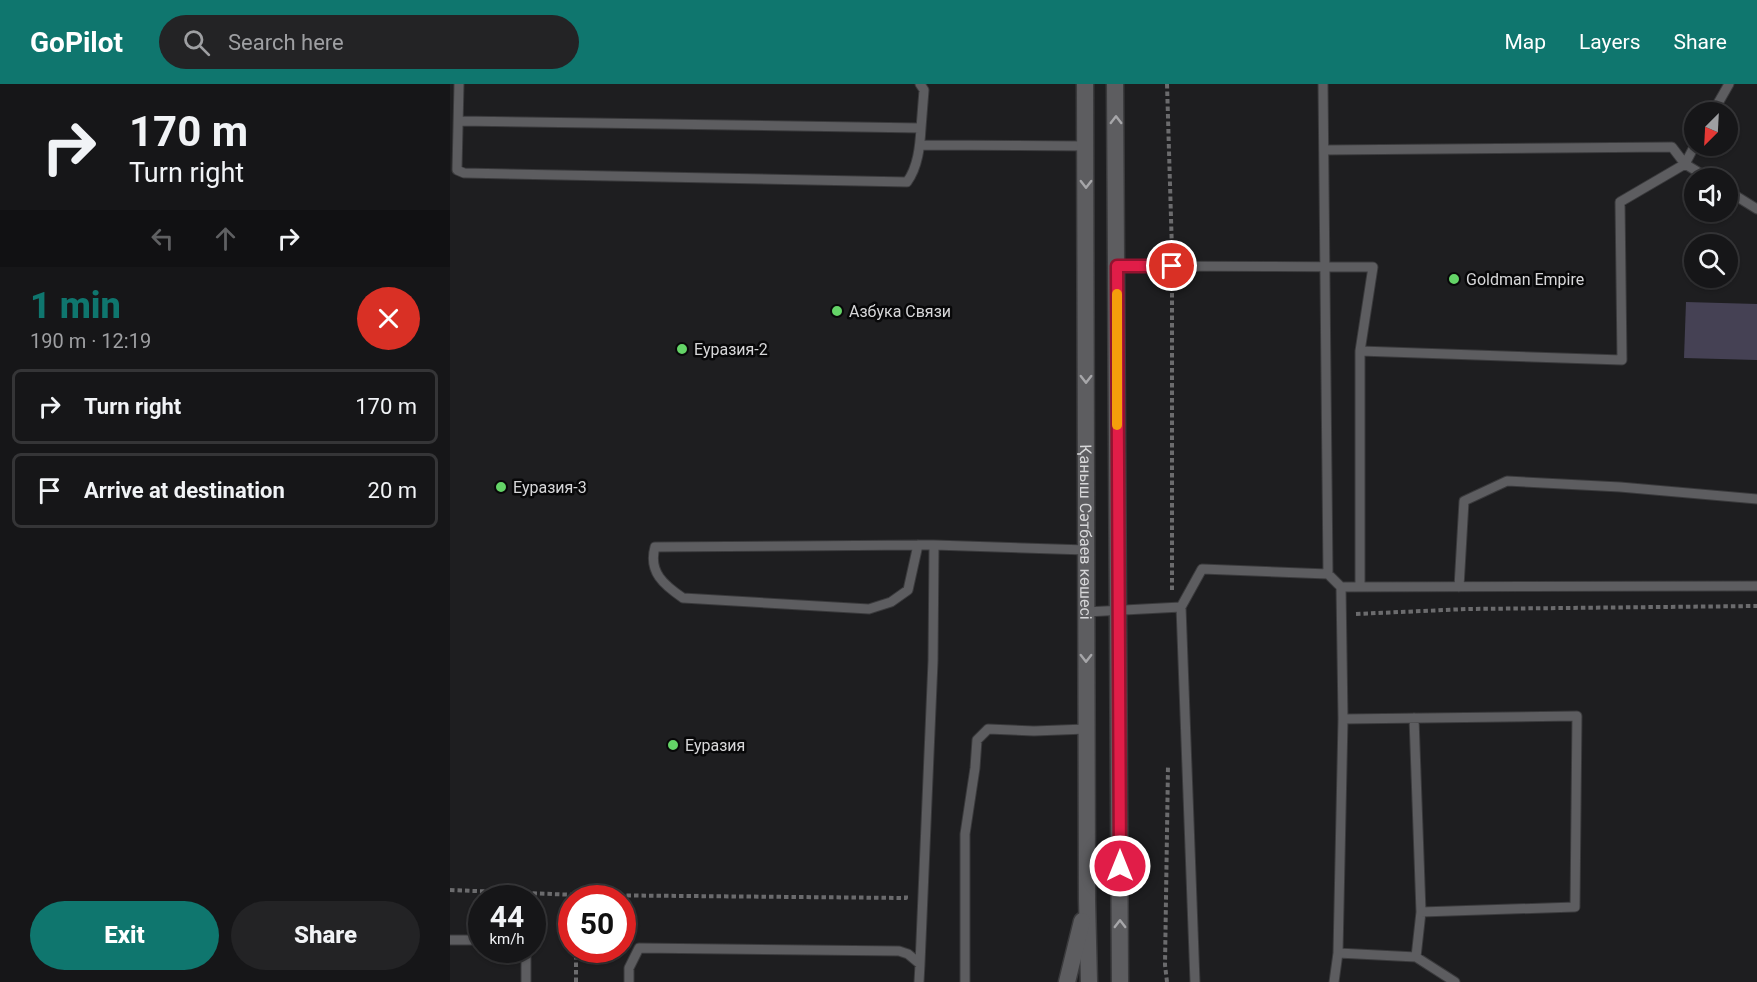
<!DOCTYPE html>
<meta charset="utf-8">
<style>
body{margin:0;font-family:Roboto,sans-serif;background:#232325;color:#f1f3f6;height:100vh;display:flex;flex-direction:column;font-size:22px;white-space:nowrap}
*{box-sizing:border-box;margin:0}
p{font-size:20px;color:#9e9fa2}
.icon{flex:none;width:33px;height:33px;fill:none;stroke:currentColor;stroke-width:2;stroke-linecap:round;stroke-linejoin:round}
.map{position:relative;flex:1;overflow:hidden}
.panel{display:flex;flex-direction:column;background:#161618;width:450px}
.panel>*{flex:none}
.hud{background:#161618;color:#f1f3f6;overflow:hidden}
.needle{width:39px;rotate:204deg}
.tools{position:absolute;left:1234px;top:18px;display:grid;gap:12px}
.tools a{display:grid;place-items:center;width:54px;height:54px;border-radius:50%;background:#161618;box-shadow:0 2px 4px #0004,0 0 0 2px #353537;font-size:30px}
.speed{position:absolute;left:18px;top:801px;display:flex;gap:12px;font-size:30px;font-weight:700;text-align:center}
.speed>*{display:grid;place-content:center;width:78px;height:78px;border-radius:50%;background:#161618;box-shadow:0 2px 4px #0004,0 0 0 2px #353537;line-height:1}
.speed small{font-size:15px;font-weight:400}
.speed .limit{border:9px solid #d22;background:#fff;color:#111}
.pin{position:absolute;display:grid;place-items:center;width:51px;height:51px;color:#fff;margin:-26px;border:3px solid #fff;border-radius:50%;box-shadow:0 2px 6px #0007}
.me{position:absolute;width:66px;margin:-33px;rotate:0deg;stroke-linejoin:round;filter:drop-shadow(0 0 4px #0008)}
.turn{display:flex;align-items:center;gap:21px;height:126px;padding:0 30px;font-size:27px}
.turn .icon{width:78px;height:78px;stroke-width:2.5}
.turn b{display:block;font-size:42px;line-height:51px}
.lanes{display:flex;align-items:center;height:57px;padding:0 30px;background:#0003;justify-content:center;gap:30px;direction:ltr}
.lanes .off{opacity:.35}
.round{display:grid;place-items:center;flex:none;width:63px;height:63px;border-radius:32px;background:#232325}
.head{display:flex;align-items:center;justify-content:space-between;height:102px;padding:0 30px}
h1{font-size:36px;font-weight:800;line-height:45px;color:#0f766e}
.cta{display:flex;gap:12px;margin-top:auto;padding:12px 30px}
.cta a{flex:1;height:69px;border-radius:36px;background:#0f766e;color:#fff;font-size:24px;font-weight:800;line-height:69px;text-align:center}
.cta a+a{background:#232325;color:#f1f3f6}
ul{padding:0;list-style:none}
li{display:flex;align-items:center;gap:18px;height:75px;margin:0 12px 9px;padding:0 18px;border:3px solid #353537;border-radius:9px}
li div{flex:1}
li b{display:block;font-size:22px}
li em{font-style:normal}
header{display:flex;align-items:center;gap:36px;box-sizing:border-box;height:84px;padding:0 30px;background:#0f766e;color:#fff}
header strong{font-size:28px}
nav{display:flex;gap:33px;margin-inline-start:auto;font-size:21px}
.search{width:420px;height:54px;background:#232325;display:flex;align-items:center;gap:15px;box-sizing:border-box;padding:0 21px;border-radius:33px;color:#9e9fa2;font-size:22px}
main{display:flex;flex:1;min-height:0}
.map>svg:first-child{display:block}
.green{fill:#454154}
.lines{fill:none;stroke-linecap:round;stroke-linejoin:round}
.service-casing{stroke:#3a3a3c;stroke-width:11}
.secondary-casing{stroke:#3a3a3c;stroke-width:19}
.path{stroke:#6b6b6d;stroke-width:4;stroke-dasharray:4.5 3;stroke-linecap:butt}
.service{stroke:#5d5d60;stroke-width:9}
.secondary{stroke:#5d5d60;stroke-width:16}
.oneway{stroke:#a6a6a9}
.route-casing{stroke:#92132f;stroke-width:15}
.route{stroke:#e11d48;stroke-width:10}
.slow{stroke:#f59e0b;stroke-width:10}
.poi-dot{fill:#64d467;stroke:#080809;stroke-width:2}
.labels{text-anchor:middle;stroke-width:5;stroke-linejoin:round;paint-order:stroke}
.poi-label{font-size:16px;fill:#d7d7d9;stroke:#080809;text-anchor:start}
.street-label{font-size:16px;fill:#d7d7d9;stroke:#080809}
</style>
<header>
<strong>GoPilot</strong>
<div class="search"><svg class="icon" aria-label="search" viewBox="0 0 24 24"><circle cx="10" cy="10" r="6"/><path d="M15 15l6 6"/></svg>Search here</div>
<nav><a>Map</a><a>Layers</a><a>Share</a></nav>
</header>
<main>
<section class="panel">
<div class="hud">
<div class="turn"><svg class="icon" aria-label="right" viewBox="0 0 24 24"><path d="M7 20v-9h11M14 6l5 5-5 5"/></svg><div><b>170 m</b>Turn right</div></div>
<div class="lanes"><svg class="icon off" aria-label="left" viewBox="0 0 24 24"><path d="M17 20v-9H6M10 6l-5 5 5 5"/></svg><svg class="icon off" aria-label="ahead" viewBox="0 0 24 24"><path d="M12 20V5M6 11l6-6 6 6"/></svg><svg class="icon" aria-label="right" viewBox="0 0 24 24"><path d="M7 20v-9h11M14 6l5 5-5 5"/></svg></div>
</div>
<div class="head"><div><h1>1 min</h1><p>190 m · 12:19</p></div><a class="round" style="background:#d93025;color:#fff"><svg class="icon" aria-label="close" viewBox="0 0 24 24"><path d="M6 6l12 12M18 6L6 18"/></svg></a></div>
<ul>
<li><svg class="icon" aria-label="right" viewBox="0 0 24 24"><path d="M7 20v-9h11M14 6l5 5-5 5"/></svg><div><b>Turn right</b></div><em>170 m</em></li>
<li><svg class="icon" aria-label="arrive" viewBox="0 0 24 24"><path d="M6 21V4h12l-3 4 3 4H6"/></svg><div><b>Arrive at destination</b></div><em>20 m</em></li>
</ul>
<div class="cta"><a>Exit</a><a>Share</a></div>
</section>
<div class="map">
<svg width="1307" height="898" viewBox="0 0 1307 898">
<rect width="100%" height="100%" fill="#1e1e20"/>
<path class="green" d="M1236,218L1307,220V276L1234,274Z"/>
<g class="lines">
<g class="service-casing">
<path id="service" d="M9,0L7,86L14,89L457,98C468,83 470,62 471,44L9,37
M470,0L474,6L471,44
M873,0L878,490
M1263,28L1279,0
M470,61L636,62
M1245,61L1235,80L1258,94
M874,66L1222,63L1235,80L1170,118L1172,276L910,267
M1278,107L1307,125
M667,182L923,183L910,267V503
M468,461L458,506L441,518L419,525L233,514C214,501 198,488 205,463L468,461H484L636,466
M1009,503L1014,417L1057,397L1170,403L1307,415
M731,523L745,898
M636,528L731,523L752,485L878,490L891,503L1307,502
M893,635L1127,632L1125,823L971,828
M0,856H32
M73,866L76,869V898
M888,869L966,873L971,828L964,634
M966,873L1005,898
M470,880L483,577L484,461
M179,898V884L189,864L449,867L458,870L470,880L469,898
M515,898V750L525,684L527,656L538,645L584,647L636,645
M884,898L888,869L893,635L891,503"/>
</g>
<g class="secondary-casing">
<g id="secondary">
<path id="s1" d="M635,0L637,816L639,898"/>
<path d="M665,0L670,898"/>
<path d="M617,898L632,837"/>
</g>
</g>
<path class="path" d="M717,0L722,167
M722,506V199
M906,530L1017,525L1307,522
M0,806L127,811
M127,814V811L456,814V810
M126,898V866
M717,898L715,881L718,682"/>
<use href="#service" class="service"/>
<use href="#secondary" class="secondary"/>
</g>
<defs><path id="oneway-chevron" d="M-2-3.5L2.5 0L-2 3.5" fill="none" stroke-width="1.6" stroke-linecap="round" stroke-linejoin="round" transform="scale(1.5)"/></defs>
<g class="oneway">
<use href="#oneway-chevron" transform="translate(666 36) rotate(-90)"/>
<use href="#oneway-chevron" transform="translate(636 100) rotate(90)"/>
<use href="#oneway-chevron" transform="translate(636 295) rotate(90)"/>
<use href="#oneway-chevron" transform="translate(636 574) rotate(90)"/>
<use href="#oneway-chevron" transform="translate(670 840) rotate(-90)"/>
</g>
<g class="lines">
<g class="route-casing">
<path id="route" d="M670,782L667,182H722"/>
</g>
<use href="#route" class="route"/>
<path class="slow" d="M667,210V341"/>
</g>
<g class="poi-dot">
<circle cx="1004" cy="195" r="6"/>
<circle cx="387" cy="227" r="6"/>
<circle cx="232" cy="265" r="6"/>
<circle cx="51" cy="403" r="6"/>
<circle cx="223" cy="661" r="6"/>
</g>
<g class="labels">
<g class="poi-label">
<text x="1016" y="201">Goldman Empire</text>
<text x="399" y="233">Азбука Связи</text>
<text x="244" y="271">Еуразия-2</text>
<text x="63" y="409">Еуразия-3</text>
<text x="235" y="667">Еуразия</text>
</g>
<g class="street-label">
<text dy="6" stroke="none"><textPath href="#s1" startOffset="448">Қаныш Сәтбаев көшесі</textPath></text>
</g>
</g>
</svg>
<div class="tools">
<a><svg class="needle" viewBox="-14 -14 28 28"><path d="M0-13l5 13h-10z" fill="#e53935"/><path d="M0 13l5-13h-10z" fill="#9e9fa2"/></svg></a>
<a><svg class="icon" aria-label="sound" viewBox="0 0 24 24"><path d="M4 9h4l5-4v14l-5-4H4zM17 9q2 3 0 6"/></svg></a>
<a><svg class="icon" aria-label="search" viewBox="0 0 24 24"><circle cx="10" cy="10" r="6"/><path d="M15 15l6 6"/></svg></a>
</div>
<div class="speed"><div>44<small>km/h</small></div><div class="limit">50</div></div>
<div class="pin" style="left:722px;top:182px;background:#d93025"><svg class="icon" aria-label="arrive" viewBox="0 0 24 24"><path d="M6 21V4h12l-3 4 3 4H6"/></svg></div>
<svg class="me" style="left:670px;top:782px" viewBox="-20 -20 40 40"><circle r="17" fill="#e11d48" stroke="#fff" stroke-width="3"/><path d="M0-11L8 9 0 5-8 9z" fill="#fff"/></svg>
</div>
</main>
